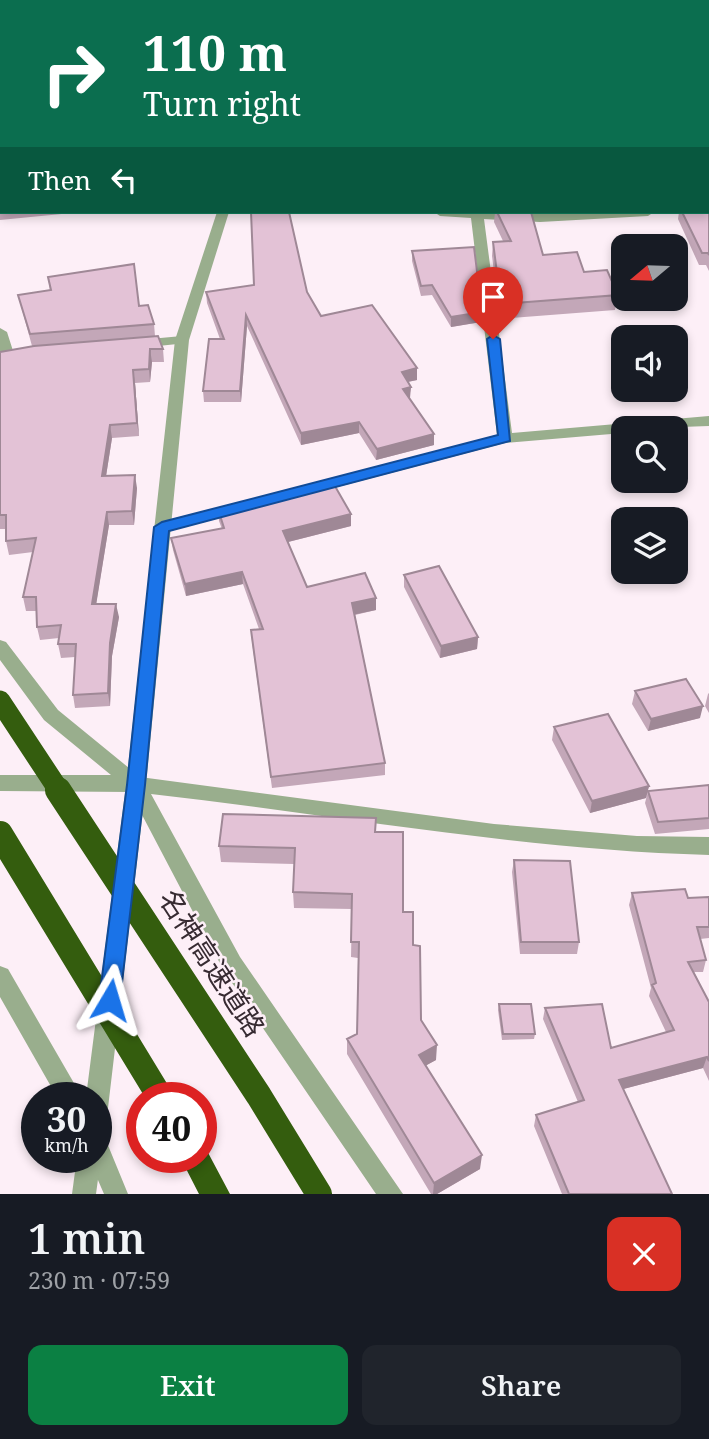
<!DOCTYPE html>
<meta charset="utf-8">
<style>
body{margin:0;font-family:"Noto Serif","Noto Sans JP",serif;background:#20242c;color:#f1f3f6;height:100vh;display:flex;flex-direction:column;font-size:26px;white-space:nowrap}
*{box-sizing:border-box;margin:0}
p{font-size:23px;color:#9ea1a6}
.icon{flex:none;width:38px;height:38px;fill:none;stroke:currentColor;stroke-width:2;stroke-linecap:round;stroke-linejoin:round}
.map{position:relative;height:1194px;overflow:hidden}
.details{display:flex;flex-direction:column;background:#171b24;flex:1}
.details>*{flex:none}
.top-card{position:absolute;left:0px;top:0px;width:710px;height:214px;box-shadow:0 4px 10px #0003;background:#0b6e4f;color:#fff;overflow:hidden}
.needle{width:46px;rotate:251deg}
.fabs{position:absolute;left:611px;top:234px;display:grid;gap:14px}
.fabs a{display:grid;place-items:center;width:77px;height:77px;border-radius:14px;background:#171b24;box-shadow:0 4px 10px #0003;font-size:35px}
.speed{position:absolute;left:21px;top:1082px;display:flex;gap:14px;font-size:35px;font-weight:700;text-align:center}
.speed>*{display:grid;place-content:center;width:91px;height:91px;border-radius:50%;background:#171b24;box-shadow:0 4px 10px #0003;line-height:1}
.speed small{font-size:18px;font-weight:400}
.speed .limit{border:10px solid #d22;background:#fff;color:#111}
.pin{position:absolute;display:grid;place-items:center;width:60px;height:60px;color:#fff;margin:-72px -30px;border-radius:50% 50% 50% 0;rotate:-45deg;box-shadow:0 0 7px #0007}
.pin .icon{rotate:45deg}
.me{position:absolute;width:77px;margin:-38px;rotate:7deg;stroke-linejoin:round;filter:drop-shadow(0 0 5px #0008)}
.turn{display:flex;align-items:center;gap:24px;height:147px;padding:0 28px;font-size:32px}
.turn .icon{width:91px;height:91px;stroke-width:2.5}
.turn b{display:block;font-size:49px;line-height:60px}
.then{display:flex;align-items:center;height:66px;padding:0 28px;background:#0003;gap:14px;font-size:26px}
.round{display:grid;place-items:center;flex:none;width:74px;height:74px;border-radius:14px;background:#20242c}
.headline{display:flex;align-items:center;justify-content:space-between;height:119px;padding:0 28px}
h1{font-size:42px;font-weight:600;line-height:52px}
.button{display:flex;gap:14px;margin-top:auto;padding:14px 28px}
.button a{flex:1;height:80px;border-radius:14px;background:#0b8043;color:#fff;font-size:28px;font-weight:600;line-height:80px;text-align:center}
.button a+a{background:#20242c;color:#f1f3f6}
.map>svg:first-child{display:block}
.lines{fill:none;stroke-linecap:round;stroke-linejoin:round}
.minor{fill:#99ae8d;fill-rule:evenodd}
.tertiary{fill:#99ae8d;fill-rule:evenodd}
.secondary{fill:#6e8b5b;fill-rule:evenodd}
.motorway{fill:#345d0e;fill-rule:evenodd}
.motorway-bridge-far1{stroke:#345d0e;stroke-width:21}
.motorway-bridge{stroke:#345d0e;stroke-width:26}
.wall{fill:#c3a7b8}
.shaded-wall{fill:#9f8896}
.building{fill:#e3c2d6;stroke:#9f8896;stroke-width:2}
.route{fill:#1a73e8;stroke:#114b97;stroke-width:2}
.labels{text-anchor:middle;stroke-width:5;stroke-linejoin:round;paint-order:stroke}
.near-street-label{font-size:28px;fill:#372b32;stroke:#fdeff7}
</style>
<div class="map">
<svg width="709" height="1194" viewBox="0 0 709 1194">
<rect width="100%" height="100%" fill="#fdeff7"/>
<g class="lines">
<path class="minor" d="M434,212L540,214L654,212L648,216L540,222L484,219L512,433L709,416V426L623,429V433L505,443L311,494L305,493L303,489L305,485L497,435L471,218L440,216Z
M0,328L7,332L14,354L12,357L7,358L0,354Z
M182,336L187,337V343L139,348L132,344L139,340Z
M240,502L246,503L248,507L246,511L162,533L154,527L156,523Z
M0,640L6,642L58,710L140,777L494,824L637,836L709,837V855C521,850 338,815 151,794L240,957L403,1194H376L224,971L130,792L0,791V775H111L44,720L0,660Z
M0,966L8,969L82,1097H57L0,997Z
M96,1134L105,1138L128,1194H104L88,1157H96Z"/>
<path class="tertiary" d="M217,212H229L189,340L146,785L108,1108L104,1116L96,1119V1097H86L126,785L175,340Z
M96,1148L101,1157L96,1194H72L77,1157H96Z"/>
<path class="secondary" d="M0,0H15L2,2L0,5Z"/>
<path class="motorway" d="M201,1145L205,1147L230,1194H199L180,1157H201Z"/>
<path class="motorway-bridge-far1" d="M0,701L60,792"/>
<path class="motorway-bridge" d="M58,790L259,1096L319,1194
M0,834L160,1097"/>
</g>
<path class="wall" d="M0,31H2V212H82L0,220Z
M709,206V271L706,265H699L678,219L679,212H709Z
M495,212H497L543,255L584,272L618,295L615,310L500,319L492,256L493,242L503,241L494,222Z
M412,251L481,322L451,327L432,295L421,296L412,261Z
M48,277L139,306L154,324L155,336L32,346L18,295L50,290Z
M206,292H307L321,316L417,380L408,382L411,387L409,398L434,434V445L376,460L359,433L301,445L247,326L241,402H204L203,391L220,339L207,303Z
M163,349L164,362H152L150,382L135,383L139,436L112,438L106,476L137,488L134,525H109L96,604L119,617L112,656L110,706L75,708L73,695L75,657L61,658L58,644L59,638L40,640L37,627V611H26L23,597L33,552L9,555L6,541V529H0V352Z
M218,509L351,514V526L288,542L307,587L376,598V610L355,615L385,763V775L272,788L252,642L251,630L259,629L243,584L186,596L173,550L171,538L222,529L219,521Z
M404,575L478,637L477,649L440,658L404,587Z
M635,691L700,718L648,731L632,704Z
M709,693V713L705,706L708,694Z
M554,727L649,786L646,798L590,813L552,740Z
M709,785V829L655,834L645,803L648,791Z
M376,832L413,945L421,1020L436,1060L426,1065L480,1169L437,1194H431L347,1054V1039L357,1034L358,958L351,957L352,909L294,908L293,892L294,864L221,862L219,846Z
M514,860L579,942L577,954H520L512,872Z
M632,893L688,898L709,897V938L700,939L706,960L703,972H694L709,1002V1081L703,1068L623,1089L672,1194H562L534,1126L536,1115L578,1102L543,1019L545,1008L611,1048L666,1032L649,996L651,988L629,905Z
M499,1004L535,1034L534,1039L502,1040L498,1010Z"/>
<path class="shaded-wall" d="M482,312L481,322L451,327V317Z
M246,315L247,326L241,402L240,391Z
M150,349L152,362L150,382L149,369Z
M417,368V380L402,383V372Z
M133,370L135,383L139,436L137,423Z
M411,387L410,398L402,400L403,389Z
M359,422V433L301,445V433Z
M110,425L112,438L104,489L102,476Z
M434,434V445L376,460L377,449Z
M135,475L137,488L134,525L132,511Z
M107,512L109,525L94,618L92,604Z
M351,514V526L284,543L283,531Z
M242,572L243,584L186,596L185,584Z
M376,598V610L352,615V603Z
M116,604L119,617L112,656L110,706L108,693L110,643Z
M478,637L477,649L440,658L441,646Z
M703,706L700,718L648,731L651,719Z
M649,786L646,798L590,813L592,801Z
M437,1045L436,1060L418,1070L419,1055Z
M707,1057L703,1068L616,1091L619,1080Z
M482,1155L480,1169L437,1194H433L434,1183Z"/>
<path class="building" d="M201,0H318L317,2H200Z
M333,0H495V2H335Z
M541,0H709V112V2H542Z
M0,31H2V146L1,142L0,143Z
M2,152V168L0,170V153Z
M2,176V206H0V177Z
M709,206V255L708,253H702L682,212H709Z
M251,212H289L307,292L321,316L372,305L417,368L402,372L411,387L403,389L434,434L377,449L359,422L301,433L246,315L240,391H203L209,339H224L206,292L254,285Z
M497,212H531L543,255L577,252L584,272L607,270L618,295L501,304L493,242L511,241Z
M474,247L482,312L451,317L432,285L421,286L412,251Z
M134,264L139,306L148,305L154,324L30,334L18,295L51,290L48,277Z
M158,336L163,349H150L149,369L133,370L137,423L110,425L102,476L135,475L132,511L107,512L92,604H116L110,643L108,693L73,695L76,644H58L61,625L37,627L36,597H23L36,538L6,541V515H0V352L34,346Z
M332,481L351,514L283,531L307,587L365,573L376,598L352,603L385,763L271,777L251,630L263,629L242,572L185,584L171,538L224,528L218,509Z
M439,566L478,637L441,646L404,575Z
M686,679L703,706L651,719L635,691Z
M608,714L649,786L592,801L554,727Z
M709,785V818L658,822L648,791Z
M223,814L376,818L375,832H403V912H413V945L420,946L421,1020L437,1045L419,1055L482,1155L434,1183L347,1039L357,1034L359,942H351L352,894L293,892L295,848L219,846Z
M514,860L570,861L579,942H521Z
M685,889L688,898L709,897V927H697L706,960L688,962L709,1002V1061L707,1057L619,1080L672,1194H569L536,1115L584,1100L545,1008L602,1004L611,1048L674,1030L652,985L656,983L632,893Z
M499,1004H531L535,1034H503Z"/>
<path class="route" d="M493,335L500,339L510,441L169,531L145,785L120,1000L117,1007L110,1010L102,1007L99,1000L127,785L154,527L162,522L498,435L487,339Z"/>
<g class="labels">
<g class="near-street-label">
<text transform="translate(212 963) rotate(57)" y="10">名神高速道路</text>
</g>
</g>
</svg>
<div class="fabs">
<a><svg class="needle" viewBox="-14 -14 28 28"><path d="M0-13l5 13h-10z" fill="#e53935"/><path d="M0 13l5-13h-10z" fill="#9ea1a6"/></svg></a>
<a><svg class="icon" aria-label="sound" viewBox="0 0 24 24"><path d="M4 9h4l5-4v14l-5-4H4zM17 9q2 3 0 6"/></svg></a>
<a><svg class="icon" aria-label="search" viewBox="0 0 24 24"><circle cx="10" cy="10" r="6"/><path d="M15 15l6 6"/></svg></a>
<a><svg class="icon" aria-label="layers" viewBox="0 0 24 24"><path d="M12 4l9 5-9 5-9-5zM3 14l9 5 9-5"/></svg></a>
</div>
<div class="speed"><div>30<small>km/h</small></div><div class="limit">40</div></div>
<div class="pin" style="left:493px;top:339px;background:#d93025"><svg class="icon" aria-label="arrive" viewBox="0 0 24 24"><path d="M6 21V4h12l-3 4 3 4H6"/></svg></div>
<svg class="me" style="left:110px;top:1000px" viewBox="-20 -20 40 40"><path d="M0-17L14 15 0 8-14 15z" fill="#1a73e8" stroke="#fff" stroke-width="4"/></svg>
<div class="top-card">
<div class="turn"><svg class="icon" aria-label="right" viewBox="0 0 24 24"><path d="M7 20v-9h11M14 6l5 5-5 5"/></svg><div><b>110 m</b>Turn right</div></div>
<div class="then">Then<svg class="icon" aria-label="left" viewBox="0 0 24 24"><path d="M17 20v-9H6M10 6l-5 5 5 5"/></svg></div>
</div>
</div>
<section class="details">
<div class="headline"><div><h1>1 min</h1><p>230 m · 07:59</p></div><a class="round" style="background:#d93025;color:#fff"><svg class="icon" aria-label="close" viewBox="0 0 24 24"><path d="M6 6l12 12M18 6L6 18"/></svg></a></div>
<div class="button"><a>Exit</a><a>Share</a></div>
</section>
